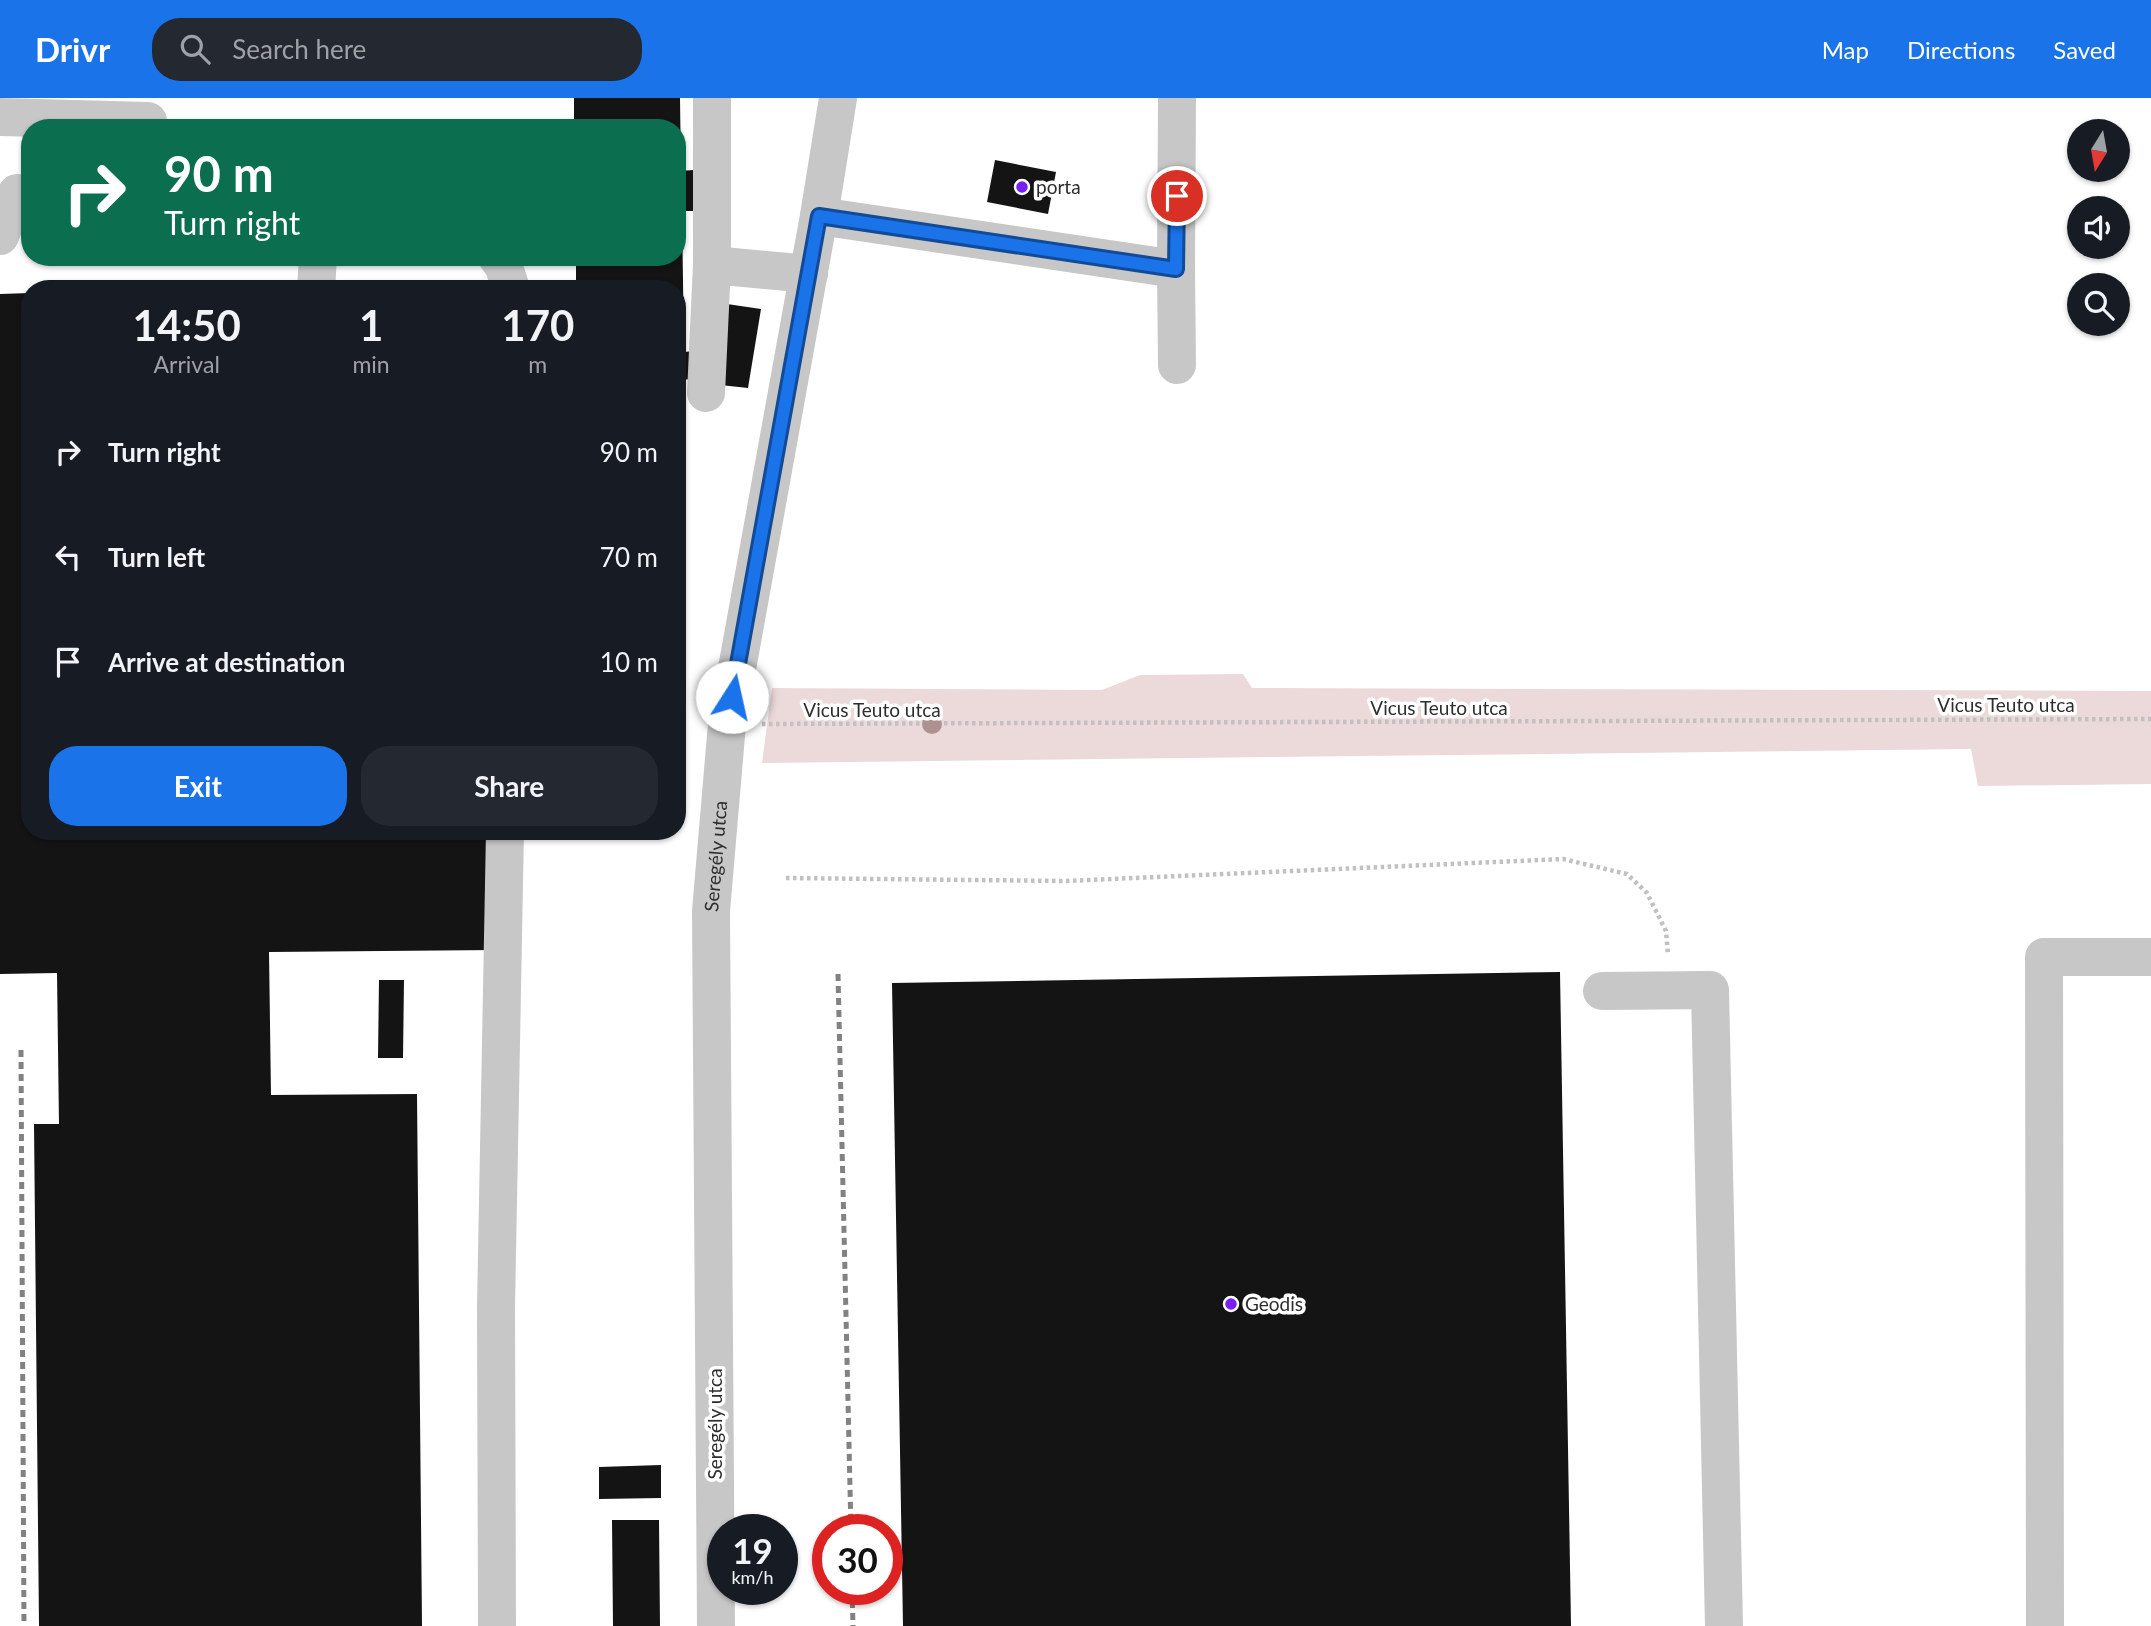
<!DOCTYPE html>
<meta charset="utf-8">
<style>
body{margin:0;font-family:Lato,sans-serif;background:#242831;color:#f1f3f6;height:100vh;display:flex;flex-direction:column;font-size:26px;white-space:nowrap}
*{box-sizing:border-box;margin:0}
p{font-size:23px;color:#9ea1a6}
.icon{flex:none;width:38px;height:38px;fill:none;stroke:currentColor;stroke-width:2;stroke-linecap:round;stroke-linejoin:round}
.map{position:relative;flex:1;overflow:hidden}
.details{position:absolute;left:21px;top:182px;width:665px;height:560px;display:flex;flex-direction:column;background:#171b24;border-radius:28px;box-shadow:0 2px 5px #0004}
.details>*{flex:none}
.hud{position:absolute;left:21px;top:21px;width:665px;height:147px;border-radius:28px;box-shadow:0 2px 5px #0004;background:#0b6e4f;color:#fff;overflow:hidden}
.needle{width:46px;rotate:191deg}
.controls{position:absolute;left:2067px;top:21px;display:grid;gap:14px}
.controls a{display:grid;place-items:center;width:63px;height:63px;border-radius:50%;background:#171b24;box-shadow:0 2px 5px #0004;font-size:35px}
.speed{position:absolute;left:707px;top:1416px;display:flex;gap:14px;font-size:35px;font-weight:700;text-align:center}
.speed>*{display:grid;place-content:center;width:91px;height:91px;border-radius:50%;background:#171b24;box-shadow:0 2px 5px #0004;line-height:1}
.speed small{font-size:18px;font-weight:400}
.speed .limit{border:10px solid #d22;background:#fff;color:#111}
.pin{position:absolute;display:grid;place-items:center;width:60px;height:60px;color:#fff;margin:-30px;border:4px solid #fff;border-radius:50%;box-shadow:0 2px 7px #0007}
.me{position:absolute;width:77px;margin:-38px;rotate:10deg;stroke-linejoin:round;filter:drop-shadow(0 0 5px #0008)}
.turn{display:flex;align-items:center;gap:24px;height:147px;padding:0 28px;font-size:32px}
.turn .icon{width:91px;height:91px;stroke-width:2.5}
.turn b{display:block;font-size:49px;line-height:60px}
.eta{display:flex;justify-content:space-evenly;align-items:center;height:119px;text-align:center}
.eta b{font-size:42px;font-weight:700;line-height:49px}
.button{display:flex;gap:14px;margin-top:auto;padding:14px 28px}
.button a{flex:1;height:80px;border-radius:28px;background:#1a73e8;color:#fff;font-size:28px;font-weight:700;line-height:80px;text-align:center}
.button a+a{background:#242831;color:#f1f3f6}
ul{padding:0;list-style:none}
li{display:flex;align-items:center;gap:21px;height:105px;padding:0 28px}
li div{flex:1}
li b{display:block;font-size:26px}
li em{font-style:normal}
header{display:flex;align-items:center;gap:42px;box-sizing:border-box;height:98px;padding:0 35px;background:#1a73e8;color:#fff}
header strong{font-size:33px}
nav{display:flex;gap:38px;margin-inline-start:auto;font-size:24px}
.search{width:490px;height:63px;background:#242831;display:flex;align-items:center;gap:18px;box-sizing:border-box;padding:0 24px;border-radius:28px;color:#9ea1a6;font-size:26px}
.map>svg:first-child{display:block}
.green{fill:#ecd9da}
.building{fill:#141414}
.lines{fill:none;stroke-linecap:round;stroke-linejoin:round}
.path{stroke:#c1c1c1;stroke-width:4.5;stroke-dasharray:3.5 3.5;stroke-linecap:butt}
.minor{stroke:#c7c7c7;stroke-width:38}
.rail{stroke:#828282;stroke-width:5;stroke-dasharray:7 5;stroke-linecap:butt}
.tree{fill:#ae9291}
.route-casing{stroke:#114b97;stroke-width:18}
.route{stroke:#1a73e8;stroke-width:12}
.poi-dot{fill:#781ff4;stroke:#fff;stroke-width:2.5}
.labels{text-anchor:middle;stroke-width:7;stroke-linejoin:round;paint-order:stroke}
.poi-label{font-size:19px;fill:#2d2d2d;stroke:#fff;text-anchor:start}
.street-label{font-size:19px;fill:#2d2d2d;stroke:#fff}
</style>
<header>
<strong>Drivr</strong>
<div class="search"><svg class="icon" aria-label="search" viewBox="0 0 24 24"><circle cx="10" cy="10" r="6"/><path d="M15 15l6 6"/></svg>Search here</div>
<nav><a>Map</a><a>Directions</a><a>Saved</a></nav>
</header>
<div class="map">
<svg width="2151" height="1528" viewBox="0 0 2151 1528">
<rect width="100%" height="100%" fill="#fff"/>
<path class="green" d="M1243,576L1252,590L2151,593V686L1978,688L1971,651L762,665L772,590L1102,592L1140,577Z"/>
<path class="building" d="M574,0H680L681,73L693,72V113H682L684,254L694,253V281L677,282V191H576V159H677V30H574Z
M995,62L1056,74L1048,116L987,104Z
M30,195V733H495L496,852L269,854L271,997L417,996L422,1528H39L34,1026H59L57,875L0,876V196Z
M727,206L761,211L748,290L711,286Z
M1560,874L1571,1528H903L892,885Z
M379,882H404L403,960H378Z
M661,1367V1400L599,1401V1369Z
M612,1422H659L660,1528H613Z"/>
<g class="lines">
<path class="path" d="M762,626L2151,621
M786,780L1066,783L1563,761L1627,776L1647,795L1666,833L1668,857"/>
<g class="minor">
<path d="M0,19L148,23"/>
<path d="M819,118L1176,171L1177,267"/>
<path d="M0,138L17,95"/>
<path d="M497,159L504,169L511,191"/>
<path d="M712,167L809,176"/>
<path d="M1176,171L1177,0"/>
<path d="M316,191L318,159"/>
<path d="M706,295L712,167V0"/>
<path d="M1602,893L1710,892L1724,1528"/>
<path d="M497,1528L496,1209L505,733"/>
<path id="s1" d="M716,1528L711,813L727,626L819,118L838,0"/>
<path d="M2045,1528L2044,859H2151"/>
</g>
<path class="rail" d="M838,876L851,1432
M21,952L24,1528
M852,1491L853,1528"/>
</g>
<circle class="tree" cx="932" cy="626" r="10"/>
<g class="lines">
<g class="route-casing">
<path id="route" d="M732,599L819,118L1176,171L1177,98"/>
</g>
<use href="#route" class="route"/>
</g>
<g class="poi-dot">
<circle cx="1022" cy="89" r="7"/>
<circle cx="1231" cy="1206" r="7"/>
</g>
<g class="labels">
<g class="poi-label">
<text x="1036" y="96">porta</text>
<text x="1245" y="1213">Geodis</text>
</g>
<g class="street-label">
<text x="2006" y="614">Vicus Teuto utca</text>
<text x="1439" y="617">Vicus Teuto utca</text>
<text x="872" y="619">Vicus Teuto utca</text>
<text dy="7" stroke="none"><textPath href="#s1" startOffset="770">Seregély utca</textPath></text>
<text transform="translate(715 1326) rotate(-90)" y="7">Seregély utca</text>
</g>
</g>
</svg>
<div class="controls">
<a><svg class="needle" viewBox="-14 -14 28 28"><path d="M0-13l5 13h-10z" fill="#e53935"/><path d="M0 13l5-13h-10z" fill="#9ea1a6"/></svg></a>
<a><svg class="icon" aria-label="sound" viewBox="0 0 24 24"><path d="M4 9h4l5-4v14l-5-4H4zM17 9q2 3 0 6"/></svg></a>
<a><svg class="icon" aria-label="search" viewBox="0 0 24 24"><circle cx="10" cy="10" r="6"/><path d="M15 15l6 6"/></svg></a>
</div>
<div class="speed"><div>19<small>km/h</small></div><div class="limit">30</div></div>
<div class="pin" style="left:1177px;top:98px;background:#d93025"><svg class="icon" aria-label="arrive" viewBox="0 0 24 24"><path d="M6 21V4h12l-3 4 3 4H6"/></svg></div>
<svg class="me" style="left:732px;top:599px" viewBox="-20 -20 40 40"><circle r="19" fill="#fff"/><path d="M0-13L10 11 0 6-10 11z" fill="#1a73e8"/></svg>
<div class="hud">
<div class="turn"><svg class="icon" aria-label="right" viewBox="0 0 24 24"><path d="M7 20v-9h11M14 6l5 5-5 5"/></svg><div><b>90 m</b>Turn right</div></div>
</div>
<section class="details">
<div class="eta">
<div><b>14:50</b><p>Arrival</p></div>
<div><b>1</b><p>min</p></div>
<div><b>170</b><p>m</p></div>
</div>
<ul>
<li><svg class="icon" aria-label="right" viewBox="0 0 24 24"><path d="M7 20v-9h11M14 6l5 5-5 5"/></svg><div><b>Turn right</b></div><em>90 m</em></li>
<li><svg class="icon" aria-label="left" viewBox="0 0 24 24"><path d="M17 20v-9H6M10 6l-5 5 5 5"/></svg><div><b>Turn left</b></div><em>70 m</em></li>
<li><svg class="icon" aria-label="arrive" viewBox="0 0 24 24"><path d="M6 21V4h12l-3 4 3 4H6"/></svg><div><b>Arrive at destination</b></div><em>10 m</em></li>
</ul>
<div class="button"><a>Exit</a><a>Share</a></div>
</section>
</div>
